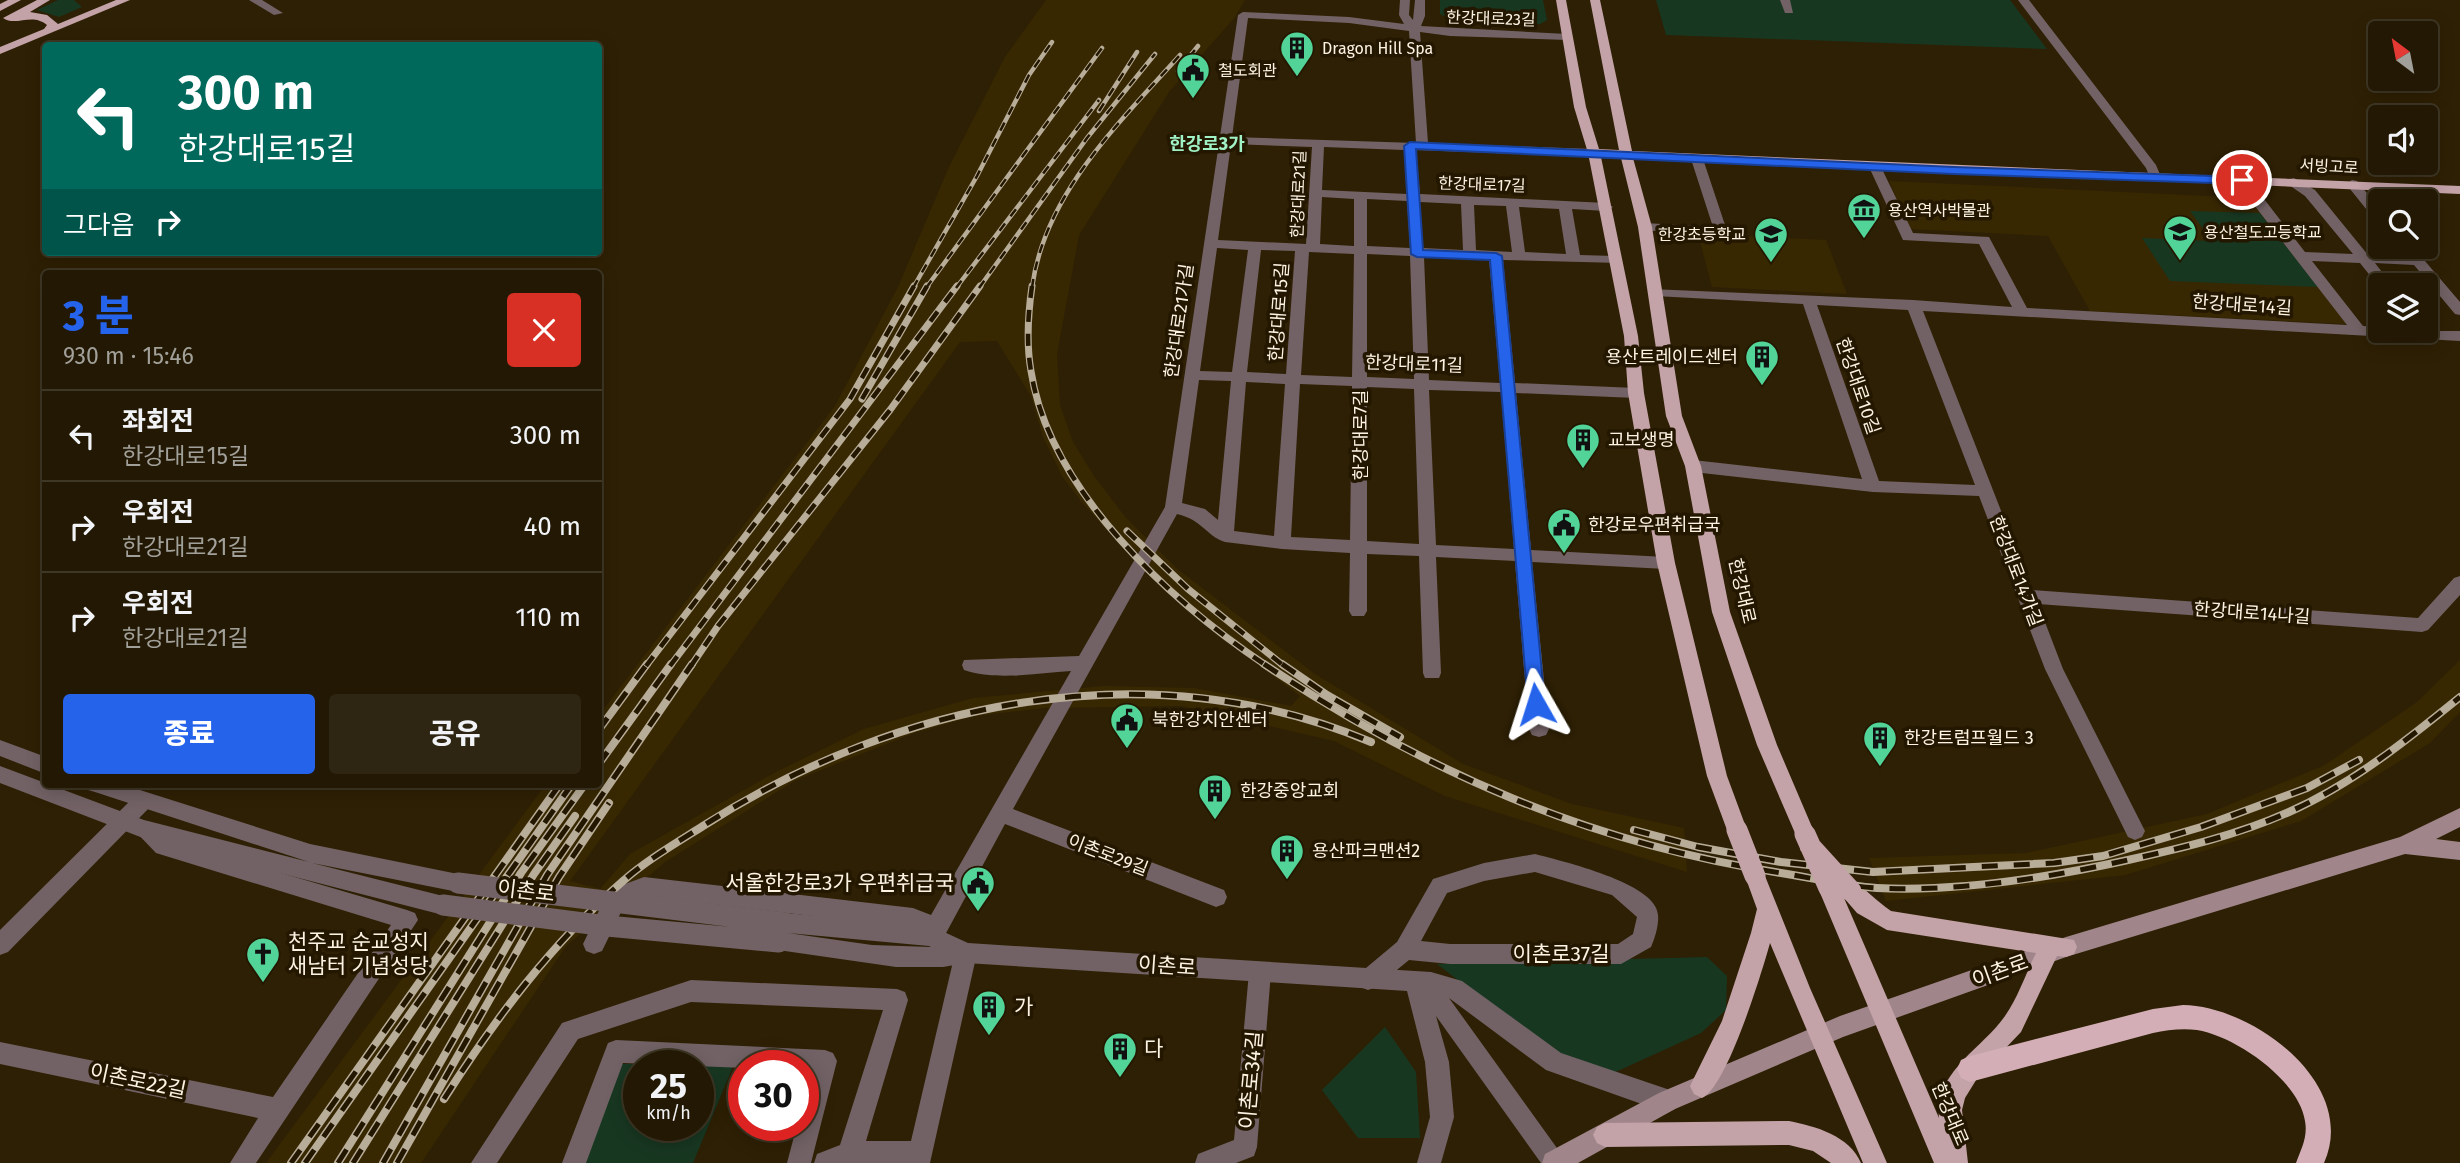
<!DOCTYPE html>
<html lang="ko">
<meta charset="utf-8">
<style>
body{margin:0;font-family:"Fira Sans","Noto Sans KR",sans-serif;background:#2e2512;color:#f1f3f6;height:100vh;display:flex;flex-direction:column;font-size:26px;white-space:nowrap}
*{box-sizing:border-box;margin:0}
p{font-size:23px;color:#a2a09a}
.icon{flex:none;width:38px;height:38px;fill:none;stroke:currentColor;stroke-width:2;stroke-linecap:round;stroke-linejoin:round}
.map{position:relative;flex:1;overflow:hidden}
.sheet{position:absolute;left:42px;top:270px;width:560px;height:518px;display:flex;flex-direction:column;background:#221803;border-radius:7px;box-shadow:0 4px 18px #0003,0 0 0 2px #3f3725}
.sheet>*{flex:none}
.guide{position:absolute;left:42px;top:42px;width:560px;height:214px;border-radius:7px;box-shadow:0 4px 18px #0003,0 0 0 2px #3f3725;background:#00695c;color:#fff;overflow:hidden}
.needle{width:46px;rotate:328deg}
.controls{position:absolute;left:2368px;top:21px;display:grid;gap:14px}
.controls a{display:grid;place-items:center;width:70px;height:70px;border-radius:7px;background:#221803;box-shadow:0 4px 18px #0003,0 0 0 2px #3f3725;font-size:35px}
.speed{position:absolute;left:623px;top:1050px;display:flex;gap:14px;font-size:35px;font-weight:700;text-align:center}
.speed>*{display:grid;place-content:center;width:91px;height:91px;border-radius:50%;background:#221803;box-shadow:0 4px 18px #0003,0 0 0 2px #3f3725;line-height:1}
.speed small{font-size:18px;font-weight:400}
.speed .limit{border:10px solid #d22;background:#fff;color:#111}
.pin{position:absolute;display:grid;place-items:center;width:60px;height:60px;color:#fff;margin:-30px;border:4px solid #fff;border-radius:50%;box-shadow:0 2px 7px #0007}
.me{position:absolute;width:77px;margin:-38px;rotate:354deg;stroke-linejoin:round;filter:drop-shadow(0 0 5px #0008)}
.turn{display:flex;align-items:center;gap:24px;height:147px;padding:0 21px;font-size:32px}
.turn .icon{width:91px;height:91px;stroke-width:2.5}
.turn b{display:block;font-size:49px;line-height:60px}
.then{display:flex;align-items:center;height:66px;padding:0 21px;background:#0003;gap:14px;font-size:26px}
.round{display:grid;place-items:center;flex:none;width:74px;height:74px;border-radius:7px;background:#2e2512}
.head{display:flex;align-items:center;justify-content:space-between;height:119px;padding:0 21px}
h1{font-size:42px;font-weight:800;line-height:52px;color:#2563eb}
.button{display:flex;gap:14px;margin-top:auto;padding:14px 21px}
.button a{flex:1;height:80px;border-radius:7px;background:#2563eb;color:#fff;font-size:28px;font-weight:800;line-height:80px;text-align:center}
.button a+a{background:#2e2512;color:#f1f3f6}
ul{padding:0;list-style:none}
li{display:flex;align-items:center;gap:21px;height:91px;padding:0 21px;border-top:2px solid #3f3725}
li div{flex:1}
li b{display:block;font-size:26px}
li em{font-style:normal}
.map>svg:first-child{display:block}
.built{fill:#382802;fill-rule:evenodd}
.green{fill:#183721;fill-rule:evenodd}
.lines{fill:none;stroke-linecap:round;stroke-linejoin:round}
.minor{fill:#726265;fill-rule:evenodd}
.tertiary{fill:#726265;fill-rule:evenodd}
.secondary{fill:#a0868b;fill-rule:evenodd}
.primary{fill:#c3a2a8;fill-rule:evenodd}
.trunk{fill:#d3aeb6;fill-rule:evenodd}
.rail-far2-casing{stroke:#b8ad99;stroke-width:4.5}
.rail-far1-casing{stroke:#b8ad99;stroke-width:7}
.rail-casing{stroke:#b8ad99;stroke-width:8}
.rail-far2{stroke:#241700;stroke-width:2.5;stroke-dasharray:9;stroke-linecap:butt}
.rail-far1{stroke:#241700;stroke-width:4.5;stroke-dasharray:12;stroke-linecap:butt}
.rail{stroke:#241700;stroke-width:5;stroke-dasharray:16;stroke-linecap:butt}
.tertiary-bridge{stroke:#726265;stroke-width:21}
.primary-bridge{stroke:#c3a2a8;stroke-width:21}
.route{fill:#2563eb;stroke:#184099;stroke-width:2}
.labels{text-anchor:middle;stroke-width:7;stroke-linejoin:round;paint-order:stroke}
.far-street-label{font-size:16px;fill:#fcf3e3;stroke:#241700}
.far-poi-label{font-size:16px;fill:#fcf3e3;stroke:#241700;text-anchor:start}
.far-quarter-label{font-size:18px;font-weight:bold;fill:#a0f1c5;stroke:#241700}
.street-label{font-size:18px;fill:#fcf3e3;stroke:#241700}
.poi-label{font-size:18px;fill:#fcf3e3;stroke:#241700;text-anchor:start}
.near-poi-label{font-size:21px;fill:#fcf3e3;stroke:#241700;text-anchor:start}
.near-street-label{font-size:21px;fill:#fcf3e3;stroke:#241700}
</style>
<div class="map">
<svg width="2460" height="1163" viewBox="0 0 2460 1163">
<rect width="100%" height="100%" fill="#2e2004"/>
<path class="built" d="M1046,0H1245L1235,17L1169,92L1079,235L1057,354L1060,405L1073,442L1094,476L1126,518L1176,568L1315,674L1463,764L1572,804L1684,828L1687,872L1445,796L1334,741L1182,706L1046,708L974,716L914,733L796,780L665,862L566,946L421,1163H266L546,784H598L599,715L835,406L898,287L949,167L1005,57ZM997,341L1031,396L1043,437L1062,476L1081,501L1140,567L1228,642L1300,696L1291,706L1194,688L1104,686L973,698L864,729L776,772L630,854L600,889L570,881L960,342Z
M1889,181L2249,198L2347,324L2090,311L2048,236L1910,229Z
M1698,234L1826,240L1847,294L1712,287Z
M2460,660V712L2430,743L2301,821L2125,875L1886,901L1869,858L2026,853L2207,814L2325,765L2417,702Z"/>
<path class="green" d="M58,0H74L82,7L59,17L37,10Z
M1440,0H1543L1547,20L1540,24L1452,20L1440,14Z
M1656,0H2010L2047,49L1666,35Z
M2190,211L2260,213L2318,287L2170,281L2142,238L2212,241Z
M1707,957L1727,976L1726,1010L1701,1033L1609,1075L1556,1056L1437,964Z
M1385,1027L1416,1072L1420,1138H1358L1322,1090Z
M618,1064H734L693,1163H581ZM639,1066H698V1125H639Z"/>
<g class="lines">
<path class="minor" d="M249,0H262L283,13L274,15Z
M1400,0H1410L1409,15L1413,20L1415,0H1425V16L1421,26L1567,34L1573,37L1567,40L1450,36L1420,32L1428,143L1594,149L1600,153L1594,157L1416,150L1420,194L1606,203L1613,207L1606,211L1572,209L1580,255L1615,256L1622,260L1620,263L1503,260L1515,383L1636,388L1644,393L1636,398L1516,393L1531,550L1666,557L1675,563L1666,569L1532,562L1549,729L1546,735L1539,737L1532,735L1529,729L1515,561L1436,557L1441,673L1439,678H1425L1423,673L1419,556L1367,554V611L1364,616H1352L1349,611L1350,553L1282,549L1225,542C1206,536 1203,520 1177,514L1013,809L1224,890L1227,897L1224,904L1216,907L1005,824L945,935L939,943L931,946L923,943L920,936L922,932L912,928L645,896L625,904L602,951L594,954L586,951L583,944L609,890L644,877L913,908L931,915L1071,671C1037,673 997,681 964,670L962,665L964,660L1079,656L1165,507L1238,15L1243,12L1349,17L1404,24L1399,15ZM1248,18L1349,23L1409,31L1416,143L1232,137ZM1231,144L1312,147L1306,244L1218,240ZM1324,147L1404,150L1407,194L1322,190ZM1322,197L1354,199V246L1320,244ZM1367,199L1407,201L1410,248L1367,246ZM1420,202L1461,204L1463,250L1423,248ZM1474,205L1506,206L1512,252L1476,250ZM1519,207L1559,209L1566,254L1525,252ZM1217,248L1248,250L1232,372L1200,371ZM1261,250L1295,251L1286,374L1247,372ZM1309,252L1354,254L1352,377L1301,375ZM1367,254L1410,256L1414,379L1367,377ZM1424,257L1489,259L1500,383L1429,380ZM1199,380L1231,381L1218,520L1205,509L1182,503ZM1246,382L1285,384L1274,536L1234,531ZM1300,384L1352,386L1350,540L1291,537ZM1367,387L1414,389L1419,544L1367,541ZM1429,390L1501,392L1514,549L1436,545Z
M1780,0H1790L1793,13H1785Z
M2018,0H2029L2156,165L2161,177L2159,180H2151L2146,168Z
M1697,155L1703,159L1726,228L1744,230V236L1640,230L1638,227L1645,223L1713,227L1691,159Z
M1875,163L1881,167L1913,233L1989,237L2027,308L2347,325L2237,183V177H2247L2305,252L2353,254L2305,196L2289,185V179L2294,178L2315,190L2368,255L2407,256L2399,247H2413L2460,302V315L2455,314L2414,265L2375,263L2392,285H2380V288L2360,263L2312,261L2363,326L2380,327V331H2460V341L1923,311L2032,590L2418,618L2454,578L2460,576V595L2428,630L2422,632L2038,604L2063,669L2145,831L2142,837L2135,840L2128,837L2045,669L1979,496L1873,492L1693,472L1685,466L1693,460L1862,479L1803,304L1655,296L1650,295V289L1913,300L2012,307L1979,244L1903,240L1869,167ZM1817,305L1908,310L1975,485L1879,481Z
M2352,180L2357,181L2380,209V221L2375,220L2346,184Z
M142,793L149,796L152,802L149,808L8,952L0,955V930L135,796Z
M143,820L150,823L169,840L407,910L415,913L418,920L256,1163H230L258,1118L0,1064V1042L273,1097L391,925L156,853L133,829L136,823Z
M1535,854C1561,861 1657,883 1658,915C1659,925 1655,938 1651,947L1621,964H1450L1409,960L1376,987L1368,990L1360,987L1357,980L1360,973L1397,942L1433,879L1484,863ZM1535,872L1612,895L1637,917L1633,934L1618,944H1450L1421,941L1447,893L1484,881Z
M966,943L974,946L977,953L930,1163H814L817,1154L840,1145L883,1010L691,1002L578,1039L497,1163H471L562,1023L691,980L897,989L905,992L908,1000L866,1141H911L955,953L958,946Z
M1260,962L1268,965L1271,972L1257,1147L1254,1156L1236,1163H1195L1198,1154L1234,1140L1249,972L1252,965Z
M616,1040L825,1050L833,1053L837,1061L811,1163H787L797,1125H803V1100L811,1072L803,1071V1066H744V1068L623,1063L586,1163H562L608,1043Z"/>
<path class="tertiary" d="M0,740L46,757V774L0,756Z
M0,766L144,820L309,862L95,792L88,790L85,784H121L310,844L458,874L465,876L469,883L465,890L458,892L312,863L451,898L454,905L451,912L443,915L143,838L0,783Z
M785,913L931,926L968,943L1431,972L1462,981L1561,1053L1667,1089L1675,1093L1679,1101L1675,1109L1667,1113L1546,1070L1449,998L1567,1162L1541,1163L1436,1016L1449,1062L1454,1117L1441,1163H1417L1430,1117L1425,1062L1407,991L966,963L943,967H896L771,949L768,942L771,935L785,933L777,930L774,923L777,916ZM788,933L929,946L931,947L872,945Z"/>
<path class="secondary" d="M2460,808V827L2436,839L2460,842V860L2405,854L2066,957L1843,1037L1675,1109L1578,1163H1542L1545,1154L1659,1093L1840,1016L2066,937L2400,837Z"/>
<path class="primary" d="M8,0H21L0,11V4Z
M37,0H50L30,12L47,15L58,24L116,0H130L0,54V47L44,29L47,25C32,12 16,27 3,18Z
M1556,0H1566L1586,107L1599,149L1619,150L1590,0H1600L1632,151L2460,186V194L1633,158L1652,227L1682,416L1701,466L1730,612L1777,745L1815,834L1812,840L1805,843L1798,840L1757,745L1712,612L1685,466L1666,416L1638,227L1621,158L1601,157L1638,336L1644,393L1675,563L1727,776L1747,830L1744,836L1737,839L1730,836L1727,830L1707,776L1657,563L1628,393L1624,336L1588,153L1574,107Z
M1755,867L1762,869L1765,876L1810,988L1887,1163H1863L1770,943C1762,972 1727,1087 1702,1098L1694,1094L1690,1086L1722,1021L1751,933L1757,909L1745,876L1748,869Z
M1829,879L1836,881L1841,891L1844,884L1851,881C1865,887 1877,902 1891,911L2074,940L2077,947L2074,954L2066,957L2057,956L2021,1032L1978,1077L1965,1098L1962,1110L1968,1163H1934L1818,888L1822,881ZM1844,898L1857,913L1887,930L2036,953C2026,973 2018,998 2005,1016C1982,1049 1934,1072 1939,1118Z
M1789,1121C1815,1126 1850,1136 1861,1163H1831L1813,1151L1789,1145L1605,1147L1597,1143L1593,1135L1597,1127L1605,1123Z"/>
<path class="trunk" d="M2183,1005C2254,1006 2359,1085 2324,1163H2296C2301,1149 2308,1137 2305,1121C2299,1080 2235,1036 2197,1030C2182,1028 2167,1030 2153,1033L1970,1082L1961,1078L1957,1069L1961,1060L1970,1056L2153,1009Z"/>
<g class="rail-far2-casing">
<path id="rail-far2" d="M1178,71L1198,46
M1099,111L1137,52
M913,288L977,176L1029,75L1052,42
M926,288L1102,48
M956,288L1099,100
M979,288L1087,138L1155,54
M1032,288C1044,194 1120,122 1180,55"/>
</g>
<g class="rail-far1-casing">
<path id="rail-far1" d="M1032,286C1028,314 1026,343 1031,371C1049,490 1171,602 1267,666
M862,399L927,286
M1127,531L1188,589L1284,666
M646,666L850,399L914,286
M670,666L957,286
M691,666L718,626L890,410L980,286"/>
</g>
<g class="rail-casing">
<path id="rail" d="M1264,664C1426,772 1588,843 1781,873C1813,878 1845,886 1877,888C1960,892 2047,878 2128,860C2182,848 2238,835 2289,812C2352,784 2407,740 2460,697
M1282,664L1327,695L1400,737
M598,731L647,664
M598,765L671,664
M1634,830L1698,847L1781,862L1873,872L2054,863L2103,856L2201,827L2307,788L2359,760
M444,1099C495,1019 551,944 623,881C647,860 676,843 703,826C899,700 1151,649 1371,742
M291,1163L560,784
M305,1163L572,784
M338,1163L521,873L585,784
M353,1163L534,874L575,816
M383,1163L547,875L692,664
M397,1163L559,877L609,803"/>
</g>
<use href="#rail-far2" class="rail-far2"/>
<use href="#rail-far1" class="rail-far1"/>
<use href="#rail" class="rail"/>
<path class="tertiary-bridge" d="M458,883L785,923
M443,905L607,926L779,942"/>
<path class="primary-bridge" d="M1737,830L1755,876
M1805,834L1829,888
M1810,846L1851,891"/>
</g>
<path class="route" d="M1410,142L1954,167L2242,177L2248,180L2242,184L1954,174L1416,149L1423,250L1496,253L1502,256L1545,704L1536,711L1528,704L1490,260L1417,257L1411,254L1404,146Z"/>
<defs>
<g id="building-pin" transform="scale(1.75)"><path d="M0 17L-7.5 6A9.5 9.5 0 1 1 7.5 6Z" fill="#52d397" stroke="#241700"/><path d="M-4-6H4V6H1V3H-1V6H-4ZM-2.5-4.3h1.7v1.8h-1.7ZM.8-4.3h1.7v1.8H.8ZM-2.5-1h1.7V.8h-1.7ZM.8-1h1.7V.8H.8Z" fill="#111"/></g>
<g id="civic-pin" transform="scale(1.75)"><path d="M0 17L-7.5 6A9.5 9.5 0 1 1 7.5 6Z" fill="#52d397" stroke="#241700"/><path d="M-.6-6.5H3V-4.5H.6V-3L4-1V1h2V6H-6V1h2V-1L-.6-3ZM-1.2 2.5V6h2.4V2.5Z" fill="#111"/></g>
<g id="museum-pin" transform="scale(1.75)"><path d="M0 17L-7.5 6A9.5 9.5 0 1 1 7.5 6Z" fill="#52d397" stroke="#241700"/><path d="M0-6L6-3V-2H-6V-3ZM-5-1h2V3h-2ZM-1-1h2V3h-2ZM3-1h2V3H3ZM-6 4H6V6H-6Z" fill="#111"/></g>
<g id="school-pin" transform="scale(1.75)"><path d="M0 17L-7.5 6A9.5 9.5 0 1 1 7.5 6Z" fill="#52d397" stroke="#241700"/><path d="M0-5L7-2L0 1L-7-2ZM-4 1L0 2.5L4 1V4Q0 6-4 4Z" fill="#111"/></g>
<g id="church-pin" transform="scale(1.75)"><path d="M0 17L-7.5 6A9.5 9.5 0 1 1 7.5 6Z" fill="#52d397" stroke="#241700"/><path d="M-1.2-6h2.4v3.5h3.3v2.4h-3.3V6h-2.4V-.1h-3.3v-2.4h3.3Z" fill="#111"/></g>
</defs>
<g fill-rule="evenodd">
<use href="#building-pin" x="1297" y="48"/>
<use href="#civic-pin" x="1193" y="70"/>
<use href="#museum-pin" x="1864" y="210"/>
<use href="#school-pin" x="2180" y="232"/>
<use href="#school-pin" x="1771" y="234"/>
<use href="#building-pin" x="1762" y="357"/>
<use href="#building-pin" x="1583" y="440"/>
<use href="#civic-pin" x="1564" y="525"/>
<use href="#civic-pin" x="1127" y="720"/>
<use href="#building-pin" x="1880" y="738"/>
<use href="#building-pin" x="1215" y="791"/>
<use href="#building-pin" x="1287" y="851"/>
<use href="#civic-pin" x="978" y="883"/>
<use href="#church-pin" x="263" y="954"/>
<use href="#building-pin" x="989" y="1007"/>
<use href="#building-pin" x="1120" y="1049"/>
</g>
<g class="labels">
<g class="far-street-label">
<text transform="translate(1491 18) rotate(2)" y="6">한강대로23길</text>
<text transform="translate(2329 166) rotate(3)" y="6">서빙고로</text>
<text transform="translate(1482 184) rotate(2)" y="6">한강대로17길</text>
<text transform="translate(1298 194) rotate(-88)" y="6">한강대로21길</text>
</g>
<g class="far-poi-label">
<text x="1322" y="54">Dragon Hill Spa</text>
<text x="1218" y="76">철도회관</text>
<text x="1888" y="216">용산역사박물관</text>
<text x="2204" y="238">용산철도고등학교</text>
<text x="1746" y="240" text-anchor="end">한강초등학교</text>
</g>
<g class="far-quarter-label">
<text x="1207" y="150">한강로3가</text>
</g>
<g class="street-label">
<text transform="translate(2242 305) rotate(4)" y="6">한강대로14길</text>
<text transform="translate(1279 312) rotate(-86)" y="6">한강대로15길</text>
<text transform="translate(1179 321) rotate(-82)" y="6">한강대로21가길</text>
<text transform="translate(1414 364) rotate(2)" y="6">한강대로11길</text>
<text transform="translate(1858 386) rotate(71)" y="6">한강대로10길</text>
<text transform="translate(1361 435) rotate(-90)" y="6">한강대로7길</text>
<text transform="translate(2016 571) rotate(69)" y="6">한강대로14가길</text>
<text transform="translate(1742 591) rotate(77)" y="6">한강대로</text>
<text transform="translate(2252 613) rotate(4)" y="6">한강대로14나길</text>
<text transform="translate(1108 855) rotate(21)" y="6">이촌로29길</text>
<text transform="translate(1950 1114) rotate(67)" y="6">한강대로</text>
</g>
<g class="poi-label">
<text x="1738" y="363" text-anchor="end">용산트레이드센터</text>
<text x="1608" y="446">교보생명</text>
<text x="1588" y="531">한강로우편취급국</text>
<text x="1152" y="726">북한강치안센터</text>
<text x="1904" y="744">한강트럼프월드 3</text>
<text x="1240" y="797">한강중앙교회</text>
<text x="1312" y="857">용산파크맨션2</text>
</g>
<g class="near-poi-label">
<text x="954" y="890" text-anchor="end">서울한강로3가 우편취급국</text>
<text x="288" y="949">천주교 순교성지<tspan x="288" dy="24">새남터 기념성당</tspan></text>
<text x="1014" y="1014">가</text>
<text x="1144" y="1056">다</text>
</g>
<g class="near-street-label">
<text transform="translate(526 891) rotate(7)" y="7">이촌로</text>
<text x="1561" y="961">이촌로37길</text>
<text transform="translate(1167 966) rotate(4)" y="7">이촌로</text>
<text transform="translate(2000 971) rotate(-20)" y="7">이촌로</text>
<text transform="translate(1251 1080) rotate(-85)" y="7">이촌로34길</text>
<text transform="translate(138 1081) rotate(12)" y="7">이촌로22길</text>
</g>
</g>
</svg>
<div class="controls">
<a><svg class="needle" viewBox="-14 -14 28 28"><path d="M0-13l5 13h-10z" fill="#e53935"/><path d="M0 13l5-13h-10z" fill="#a2a09a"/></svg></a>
<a><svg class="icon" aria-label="sound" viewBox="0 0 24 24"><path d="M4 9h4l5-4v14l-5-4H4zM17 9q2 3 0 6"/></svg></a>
<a><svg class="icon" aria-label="search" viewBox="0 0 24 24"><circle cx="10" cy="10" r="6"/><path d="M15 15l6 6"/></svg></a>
<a><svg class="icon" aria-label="layers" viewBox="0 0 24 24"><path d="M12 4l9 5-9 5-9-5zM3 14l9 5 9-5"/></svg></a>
</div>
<div class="speed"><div>25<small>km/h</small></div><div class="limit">30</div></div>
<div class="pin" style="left:2242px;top:180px;background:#d93025"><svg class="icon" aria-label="arrive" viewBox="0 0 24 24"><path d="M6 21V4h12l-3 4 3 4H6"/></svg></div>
<svg class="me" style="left:1536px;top:704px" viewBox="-20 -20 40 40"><path d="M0-17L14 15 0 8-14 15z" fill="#2563eb" stroke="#fff" stroke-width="4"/></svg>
<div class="guide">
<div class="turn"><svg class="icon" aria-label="left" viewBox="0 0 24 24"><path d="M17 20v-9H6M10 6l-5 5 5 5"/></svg><div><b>300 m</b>한강대로15길</div></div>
<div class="then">그다음<svg class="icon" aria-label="right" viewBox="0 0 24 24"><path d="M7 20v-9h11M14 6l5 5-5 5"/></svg></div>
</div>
<section class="sheet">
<div class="head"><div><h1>3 분</h1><p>930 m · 15:46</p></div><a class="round" style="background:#d93025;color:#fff"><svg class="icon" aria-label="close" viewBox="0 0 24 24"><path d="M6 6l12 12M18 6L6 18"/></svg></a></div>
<ul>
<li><svg class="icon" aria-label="left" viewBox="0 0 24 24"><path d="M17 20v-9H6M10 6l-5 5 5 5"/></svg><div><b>좌회전</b><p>한강대로15길</p></div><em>300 m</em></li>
<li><svg class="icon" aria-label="right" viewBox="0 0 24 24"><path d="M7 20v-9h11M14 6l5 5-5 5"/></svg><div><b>우회전</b><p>한강대로21길</p></div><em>40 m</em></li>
<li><svg class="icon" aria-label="right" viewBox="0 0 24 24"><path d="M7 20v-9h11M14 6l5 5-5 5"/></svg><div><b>우회전</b><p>한강대로21길</p></div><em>110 m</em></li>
</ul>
<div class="button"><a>종료</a><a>공유</a></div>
</section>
</div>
